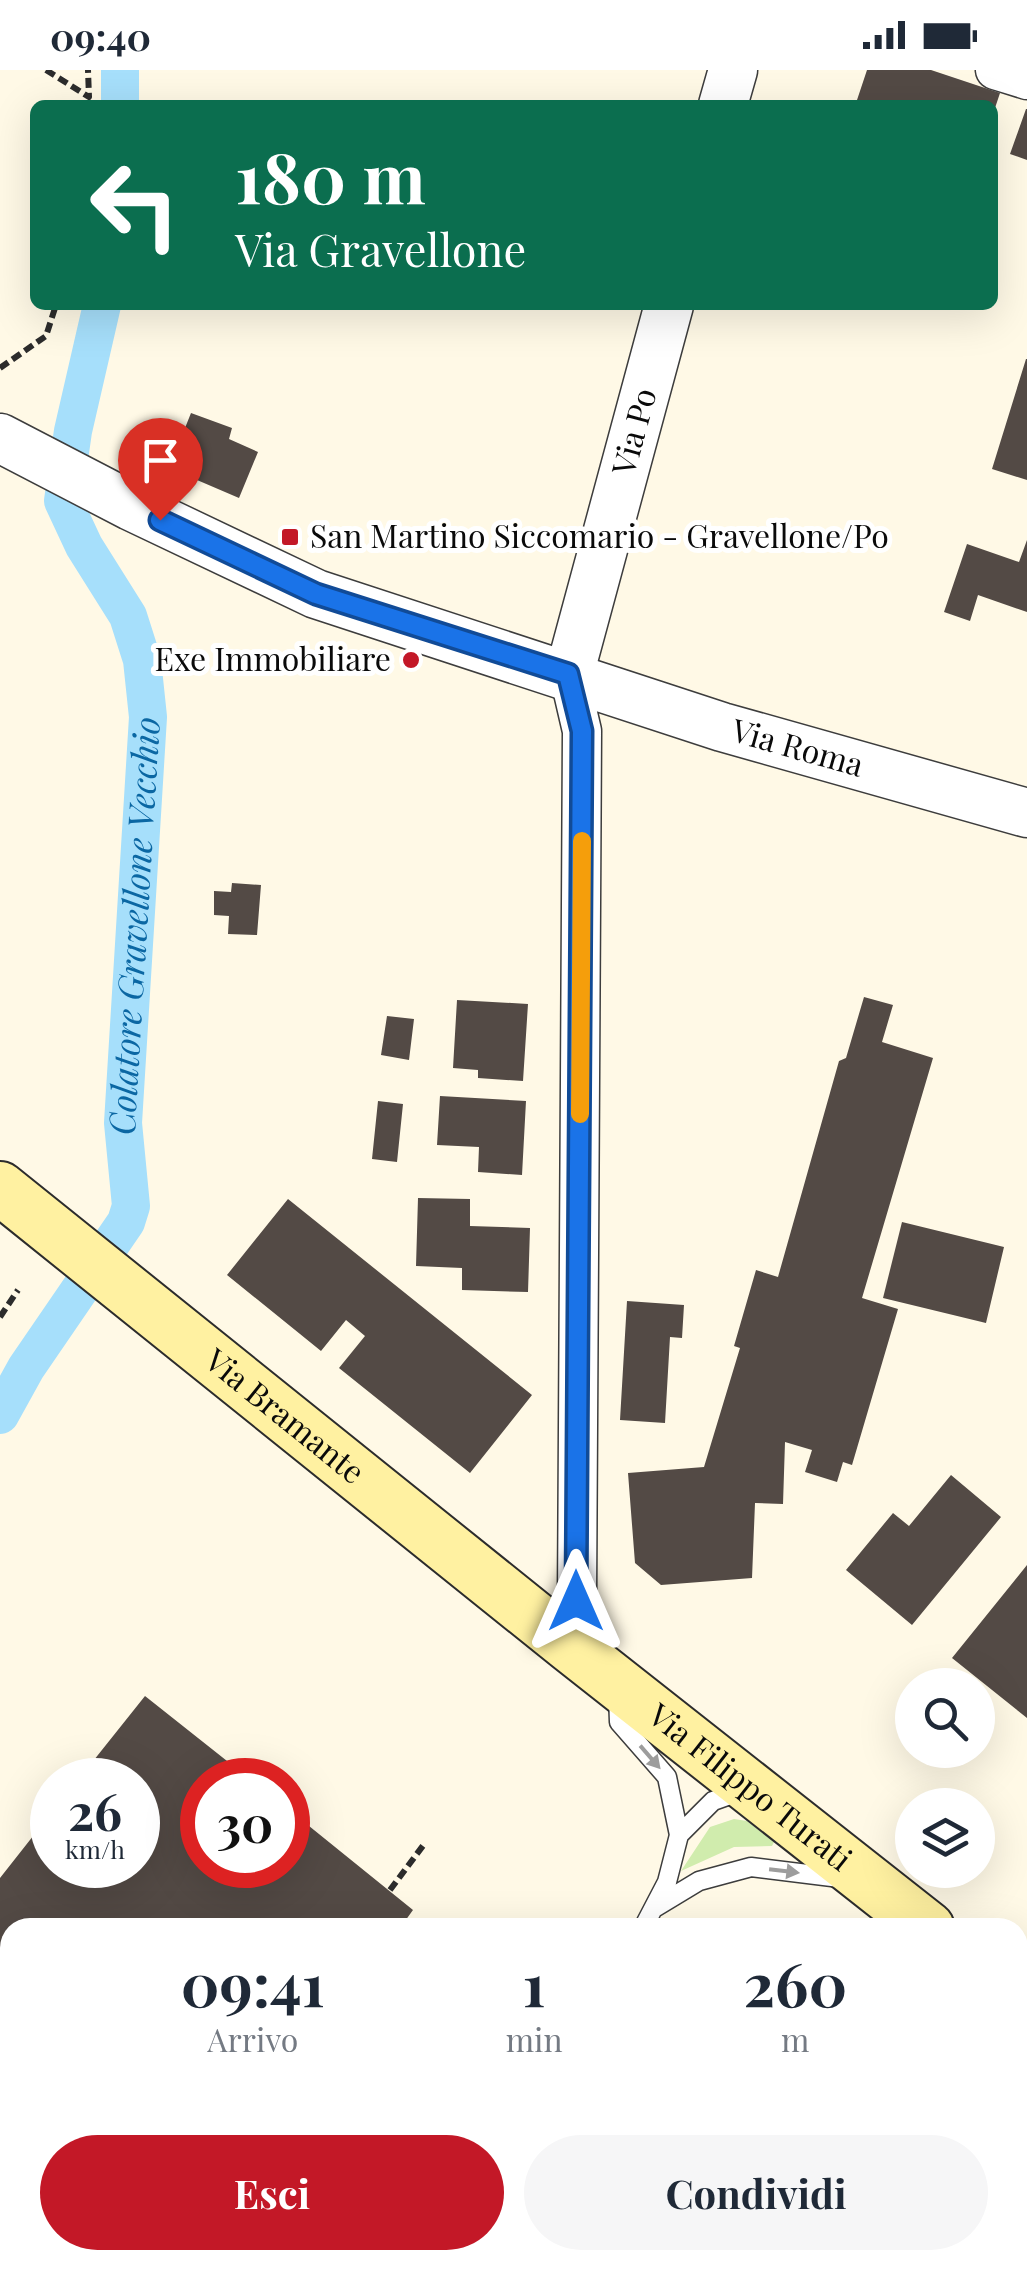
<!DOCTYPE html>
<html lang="it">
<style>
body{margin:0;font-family:"Playfair Display",serif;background:#f6f6f7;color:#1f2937;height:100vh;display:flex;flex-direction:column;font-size:38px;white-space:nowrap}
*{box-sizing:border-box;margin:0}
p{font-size:32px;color:#747a83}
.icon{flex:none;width:55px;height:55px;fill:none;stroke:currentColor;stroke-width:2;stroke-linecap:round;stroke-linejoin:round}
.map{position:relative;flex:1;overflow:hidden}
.details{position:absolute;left:0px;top:1848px;width:1028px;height:352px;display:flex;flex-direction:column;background:#fff;border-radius:30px 30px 0 0;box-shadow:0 10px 40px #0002}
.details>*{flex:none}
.hud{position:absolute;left:30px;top:30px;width:968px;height:210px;border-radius:15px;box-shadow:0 10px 40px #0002;background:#0b6e4f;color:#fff;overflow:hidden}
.buttons{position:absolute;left:895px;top:1598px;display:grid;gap:20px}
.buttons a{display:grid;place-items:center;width:100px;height:100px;border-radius:50%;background:#fff;box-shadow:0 10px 40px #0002;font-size:50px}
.speed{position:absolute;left:30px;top:1688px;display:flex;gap:20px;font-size:50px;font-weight:700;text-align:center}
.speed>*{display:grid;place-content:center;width:130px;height:130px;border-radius:50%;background:#fff;box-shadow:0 10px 40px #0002;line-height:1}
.speed small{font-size:25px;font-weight:400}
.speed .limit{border:15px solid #d22;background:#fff;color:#111}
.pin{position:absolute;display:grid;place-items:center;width:85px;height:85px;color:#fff;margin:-102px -42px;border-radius:50% 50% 50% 0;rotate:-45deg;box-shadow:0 0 10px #0007}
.pin .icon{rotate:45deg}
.me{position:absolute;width:110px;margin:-55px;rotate:0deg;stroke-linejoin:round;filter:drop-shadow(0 0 8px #0008)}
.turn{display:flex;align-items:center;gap:35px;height:210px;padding:0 40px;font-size:45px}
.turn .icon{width:130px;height:130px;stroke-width:2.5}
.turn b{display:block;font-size:70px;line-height:85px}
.eta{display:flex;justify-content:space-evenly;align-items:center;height:170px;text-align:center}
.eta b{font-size:60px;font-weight:700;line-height:70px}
.primary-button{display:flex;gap:20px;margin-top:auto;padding:20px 40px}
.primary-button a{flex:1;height:115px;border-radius:60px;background:#c31827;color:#fff;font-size:40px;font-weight:700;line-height:115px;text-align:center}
.primary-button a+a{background:#f6f6f7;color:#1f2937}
.status{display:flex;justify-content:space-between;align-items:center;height:70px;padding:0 50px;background:#fff;direction:ltr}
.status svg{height:28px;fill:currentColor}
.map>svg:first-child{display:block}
.green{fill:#d0ecad}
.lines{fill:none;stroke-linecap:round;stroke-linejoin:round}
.canal{stroke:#a6dffb;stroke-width:38}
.building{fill:#534a45}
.service-casing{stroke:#3d3d3d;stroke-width:21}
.minor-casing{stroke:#3d3d3d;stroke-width:41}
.tertiary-casing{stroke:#3d3d3d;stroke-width:51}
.secondary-casing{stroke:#2c2c2c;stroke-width:56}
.path{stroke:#2c2c2c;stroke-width:6;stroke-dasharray:10 5;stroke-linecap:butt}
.service{stroke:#fff;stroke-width:18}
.minor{stroke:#fff;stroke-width:38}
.tertiary{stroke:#fff;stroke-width:48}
.secondary{stroke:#fff1a1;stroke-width:52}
.oneway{fill:#9d9d9d}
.route-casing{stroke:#114b97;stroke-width:25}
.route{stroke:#1a73e8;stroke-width:18}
.slow{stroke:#f59e0b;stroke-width:18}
.poi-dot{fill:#c31827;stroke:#fff;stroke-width:4}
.labels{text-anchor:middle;stroke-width:10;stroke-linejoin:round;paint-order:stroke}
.street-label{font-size:32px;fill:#0a0a0a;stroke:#fff}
.poi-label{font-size:32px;fill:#0a0a0a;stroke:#fff;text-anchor:start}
.water-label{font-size:35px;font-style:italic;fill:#0b67a3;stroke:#fff}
</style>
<div class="status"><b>09:40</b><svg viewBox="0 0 49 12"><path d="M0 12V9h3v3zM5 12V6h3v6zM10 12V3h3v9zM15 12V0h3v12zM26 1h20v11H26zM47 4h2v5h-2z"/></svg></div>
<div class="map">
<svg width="1027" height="2199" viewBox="0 0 1027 2199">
<rect width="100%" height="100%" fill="#fff9e6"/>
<path class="green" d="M734,1749L747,1751L774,1772L772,1776L734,1777L681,1801L710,1757Z"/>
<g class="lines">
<g class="canal">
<path d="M120,0V35"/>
<path id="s1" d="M0,1345L26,1298L126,1152L131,1136L123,1053L148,647L142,590L128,546L84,476L63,431L73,361L102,235"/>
</g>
</g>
<path class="building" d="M867,0H931L1000,23L993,44L992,35H861L856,33Z
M1026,39H1027V90L1010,84Z
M1026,289H1027V410L992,399Z
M191,343L232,358L229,369L258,382L239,428L169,398Z
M1027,470V542L978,525L970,551L944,542L967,474L1019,492Z
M232,813L261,815L257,865L228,864L229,846L214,845V821L231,822Z
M864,927L893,935L882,972L933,988L862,1228L898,1239L852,1395L843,1392L837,1412L805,1402L812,1380L785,1372L783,1434L755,1433L752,1508L661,1515L635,1493L628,1403L704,1397L740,1278L734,1276L756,1200L778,1207L839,991L846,988Z
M457,930L528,934L523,1011L478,1008V1000L453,998Z
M387,946L414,949L409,990L381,985Z
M440,1026L526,1031L522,1105L478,1102L479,1077L437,1075Z
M378,1031L403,1034L397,1092L372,1089Z
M418,1128L470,1129V1156L530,1158L528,1222L462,1220V1198L416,1196Z
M288,1129L532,1325L470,1403L339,1298L365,1266L346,1250L321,1281L227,1205Z
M902,1152L1004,1177L986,1253L883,1228Z
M627,1231L684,1235L682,1268L670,1267L665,1353L620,1350Z
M951,1405L1001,1447L912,1555L846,1500L893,1443L909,1456Z
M1027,1495V1648L952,1588Z
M145,1626L251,1710H202V1795H288V1739L413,1840L400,1858H10V1928L0,1920V1808L52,1742V1795H138V1710H78Z
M10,1934V2063L0,2055V1946Z
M567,2190H967L994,2197L565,2199Z"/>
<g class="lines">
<g class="service-casing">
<path id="service" d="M618,1625L619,1652L667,1707L679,1765L667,1812L643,1858
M679,1765L713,1731L741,1721
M656,1837L699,1811L751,1797L840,1808
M1018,2093L1027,2096
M480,2199L483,2190
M533,2199L535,2190
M551,2199L553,2190"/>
</g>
<g class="minor-casing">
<path id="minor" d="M995,0L1027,10
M569,605L582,661L577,1531L570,1576"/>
</g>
<g class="tertiary-casing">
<g id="tertiary">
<path d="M723,35L733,0"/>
<path id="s2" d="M0,368L131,436L316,524L722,657L1027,743"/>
<path id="s3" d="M569,605L669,235"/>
</g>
</g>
<g class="secondary-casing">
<g id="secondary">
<path id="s4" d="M0,1118L570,1576L928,1858"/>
<path d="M1018,1928L1027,1938"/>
</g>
</g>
<path class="path" d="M46,0L89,27L88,0
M0,298L46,266L56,235
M0,1247L18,1220
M390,1820L425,1773
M1018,2029L1027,2017
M7,2199L13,2190"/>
<use href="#service" class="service"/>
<use href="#minor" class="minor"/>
<use href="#tertiary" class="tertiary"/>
<use href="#secondary" class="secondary"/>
</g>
<defs><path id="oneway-solid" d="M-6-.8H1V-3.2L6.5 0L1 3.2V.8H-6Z" transform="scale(2.5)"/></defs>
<g class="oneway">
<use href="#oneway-solid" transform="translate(650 1687) rotate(49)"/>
<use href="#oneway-solid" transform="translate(784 1801) rotate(7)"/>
</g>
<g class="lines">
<g class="route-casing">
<path id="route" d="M160,450L316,524L568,604L582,661L576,1531"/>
</g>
<use href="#route" class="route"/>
<path class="slow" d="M580,1044L582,771"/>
</g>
<g class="poi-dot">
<rect x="280" y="457" width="20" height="20" rx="5"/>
<circle cx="411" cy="590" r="10"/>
</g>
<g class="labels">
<g class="street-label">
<text dy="11" stroke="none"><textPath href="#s3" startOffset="252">Via Po</textPath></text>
<text dy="11" stroke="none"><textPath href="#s2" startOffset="858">Via Roma</textPath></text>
<text dy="11" stroke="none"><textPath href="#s4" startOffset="365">Via Bramante</textPath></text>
<text dy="11" stroke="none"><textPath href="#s4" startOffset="960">Via Filippo Turati</textPath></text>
</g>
<g class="poi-label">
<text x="310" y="478">San Martino Siccomario - Gravellone/Po</text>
<text x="391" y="601" text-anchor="end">Exe Immobiliare</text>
</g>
<g class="water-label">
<text dy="12" stroke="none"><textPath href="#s1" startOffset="528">Colatore Gravellone Vecchio</textPath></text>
</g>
</g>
</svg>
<div class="buttons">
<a><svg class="icon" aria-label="search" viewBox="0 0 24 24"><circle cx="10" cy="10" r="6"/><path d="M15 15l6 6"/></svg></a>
<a><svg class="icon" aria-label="layers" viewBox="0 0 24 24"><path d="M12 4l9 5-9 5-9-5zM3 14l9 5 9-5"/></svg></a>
</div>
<div class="speed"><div>26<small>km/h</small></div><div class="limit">30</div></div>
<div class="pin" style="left:160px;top:450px;background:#d93025"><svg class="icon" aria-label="arrive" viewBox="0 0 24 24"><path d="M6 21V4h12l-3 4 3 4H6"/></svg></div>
<svg class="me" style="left:576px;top:1531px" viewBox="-20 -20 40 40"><path d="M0-17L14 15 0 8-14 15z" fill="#1a73e8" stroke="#fff" stroke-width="4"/></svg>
<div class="hud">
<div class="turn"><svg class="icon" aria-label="left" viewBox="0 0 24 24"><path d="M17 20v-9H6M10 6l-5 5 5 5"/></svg><div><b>180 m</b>Via Gravellone</div></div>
</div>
<section class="details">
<div class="eta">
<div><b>09:41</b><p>Arrivo</p></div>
<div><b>1</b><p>min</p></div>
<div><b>260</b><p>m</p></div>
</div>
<div class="primary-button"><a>Esci</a><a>Condividi</a></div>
</section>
</div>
